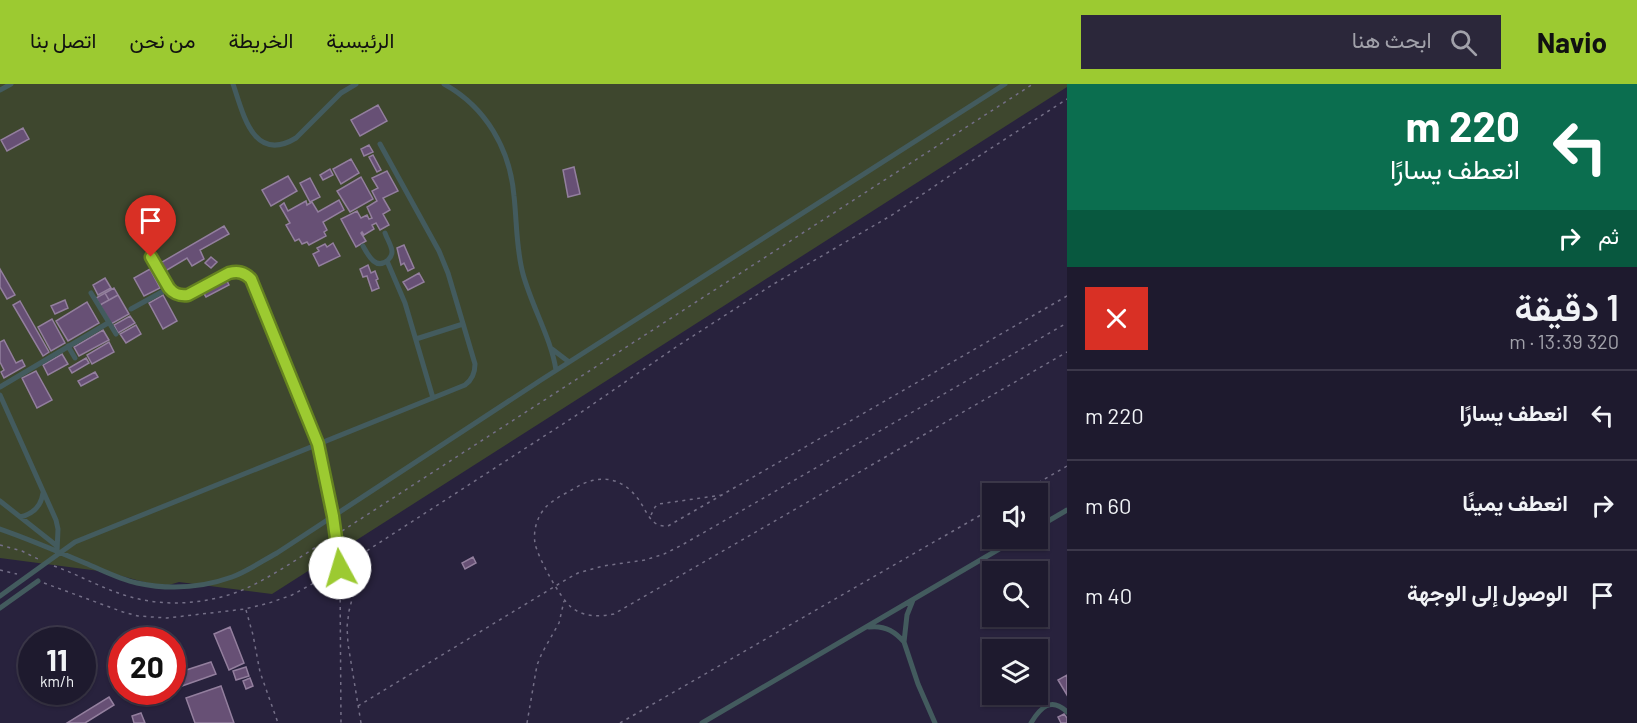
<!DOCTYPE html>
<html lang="ar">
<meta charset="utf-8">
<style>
body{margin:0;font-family:Barlow,Vazirmatn,sans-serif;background:#2b273a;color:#f1f3f6;direction:rtl;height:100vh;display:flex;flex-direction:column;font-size:22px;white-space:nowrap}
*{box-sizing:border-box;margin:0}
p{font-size:20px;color:#a1a1aa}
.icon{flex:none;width:33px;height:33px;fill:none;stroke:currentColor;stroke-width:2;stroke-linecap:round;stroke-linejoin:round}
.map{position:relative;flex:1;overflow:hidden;direction:ltr}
.details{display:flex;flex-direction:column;background:#1e1a2e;width:570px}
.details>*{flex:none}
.banner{background:#0b6e4f;color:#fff;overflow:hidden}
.tools{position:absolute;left:982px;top:399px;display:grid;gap:12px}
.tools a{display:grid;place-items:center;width:66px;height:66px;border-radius:0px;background:#1e1a2e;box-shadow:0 2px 4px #0004,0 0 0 2px #3c384a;font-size:30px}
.speed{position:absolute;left:18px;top:543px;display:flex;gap:12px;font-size:30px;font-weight:700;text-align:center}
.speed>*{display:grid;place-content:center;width:78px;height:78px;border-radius:50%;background:#1e1a2e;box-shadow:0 2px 4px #0004,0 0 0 2px #3c384a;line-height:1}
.speed small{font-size:15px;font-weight:400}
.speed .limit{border:9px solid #d22;background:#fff;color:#111}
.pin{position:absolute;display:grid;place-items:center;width:51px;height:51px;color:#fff;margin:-62px -26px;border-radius:50% 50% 50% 0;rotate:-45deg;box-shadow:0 0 6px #0007}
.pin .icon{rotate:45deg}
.me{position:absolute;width:66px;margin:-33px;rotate:354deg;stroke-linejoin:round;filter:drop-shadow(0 0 4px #0008)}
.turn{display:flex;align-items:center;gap:21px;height:126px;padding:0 18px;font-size:27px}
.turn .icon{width:78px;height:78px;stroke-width:2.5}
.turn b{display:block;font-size:42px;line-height:51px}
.then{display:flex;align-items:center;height:57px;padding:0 18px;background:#0003;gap:12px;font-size:22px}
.round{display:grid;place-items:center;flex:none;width:63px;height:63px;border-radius:0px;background:#2b273a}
.head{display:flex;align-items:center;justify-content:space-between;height:102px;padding:0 18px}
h1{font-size:36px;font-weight:600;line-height:45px}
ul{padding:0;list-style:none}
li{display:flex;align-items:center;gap:18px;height:90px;padding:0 18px;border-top:2px solid #3c384a}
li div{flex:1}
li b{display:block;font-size:22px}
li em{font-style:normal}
header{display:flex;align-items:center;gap:36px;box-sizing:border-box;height:84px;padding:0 30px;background:#9cca31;color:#111}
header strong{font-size:28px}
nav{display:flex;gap:33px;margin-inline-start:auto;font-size:21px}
.search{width:420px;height:54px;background:#2b273a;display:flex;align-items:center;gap:15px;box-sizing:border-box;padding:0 21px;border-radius:0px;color:#a1a1aa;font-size:22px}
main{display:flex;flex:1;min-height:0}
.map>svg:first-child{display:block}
.green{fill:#3e472e}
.building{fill:#675075;stroke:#937f9e;stroke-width:1.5}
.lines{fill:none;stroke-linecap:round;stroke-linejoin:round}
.path{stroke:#746f87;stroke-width:1.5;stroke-dasharray:3 4.5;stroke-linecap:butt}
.lane{stroke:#435b5e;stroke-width:5}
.route-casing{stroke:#658320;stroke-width:15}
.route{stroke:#9cca31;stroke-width:10}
</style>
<header>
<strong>Navio</strong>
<div class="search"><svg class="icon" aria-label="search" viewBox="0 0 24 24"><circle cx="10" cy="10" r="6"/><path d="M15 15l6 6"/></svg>ابحث هنا</div>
<nav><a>الرئيسية</a><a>الخريطة</a><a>من نحن</a><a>اتصل بنا</a></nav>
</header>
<main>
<section class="details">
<div class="banner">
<div class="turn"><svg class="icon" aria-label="left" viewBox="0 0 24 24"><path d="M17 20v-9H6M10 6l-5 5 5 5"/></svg><div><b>220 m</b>انعطف يسارًا</div></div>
<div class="then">ثم<svg class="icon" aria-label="right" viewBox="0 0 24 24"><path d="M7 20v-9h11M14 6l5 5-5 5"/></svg></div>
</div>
<div class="head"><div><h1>1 دقيقة</h1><p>320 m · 13:39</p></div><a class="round" style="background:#d93025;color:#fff"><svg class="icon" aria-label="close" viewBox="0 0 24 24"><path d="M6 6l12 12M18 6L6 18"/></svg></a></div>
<ul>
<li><svg class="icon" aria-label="left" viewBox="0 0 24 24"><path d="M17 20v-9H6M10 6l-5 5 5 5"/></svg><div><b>انعطف يسارًا</b></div><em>220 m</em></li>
<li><svg class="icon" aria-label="right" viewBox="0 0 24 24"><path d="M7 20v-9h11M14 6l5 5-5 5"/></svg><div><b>انعطف يمينًا</b></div><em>60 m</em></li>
<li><svg class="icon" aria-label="arrive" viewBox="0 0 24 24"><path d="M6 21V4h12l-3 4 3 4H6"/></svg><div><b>الوصول إلى الوجهة</b></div><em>40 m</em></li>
</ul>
</section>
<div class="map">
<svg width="1067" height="639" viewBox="0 0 1067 639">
<rect width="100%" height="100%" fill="#28223d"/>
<path class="green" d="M0,0H1067V3L272,510L179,498L162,503L107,488L0,474Z"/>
<path class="building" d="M378,21L387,37L360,52L351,36Z
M23,44L29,55L7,67L1,56Z
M369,61L373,68L364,72L361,65Z
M373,71L381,86L377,88L369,73Z
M351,75L359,89L341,100L333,85Z
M574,83L580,110L568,113L563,86Z
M330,85L333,91L323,96L320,91Z
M387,87L398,107L383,114L390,126L383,130L389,141L380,146L376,139L372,141L374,145L364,151L362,148L361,149L366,157L356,163L341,135L357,127L361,134L367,131L369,135L372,134L367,123L377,117L372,107L378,104L372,94Z
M288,92L297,107L271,122L262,106Z
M361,93L373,115L350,128L337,107Z
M310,94L320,113L310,118L300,99Z
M339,116L344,126L323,138L327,146L324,148L326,152L309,161L307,158L302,160L299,155L295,157L286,141L290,139L280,122L284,119L288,127L306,117L307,121L312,118L318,128Z
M224,142L229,150L200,166L204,175L192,182L187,174L162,189L157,181Z
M333,159L340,172L319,182L313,170L319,167L317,164L325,160L327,163Z
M404,161L414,184L408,187L404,179L401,181L397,164Z
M211,173L217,178L211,184L205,179Z
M368,181L371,189L375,187L378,195L376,196L379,204L372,207L367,192L363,193L360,185Z
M0,185L15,211L7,215L0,203Z
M150,185L160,204L144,212L134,194Z
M419,189L424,198L408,206L403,198Z
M105,194L111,204L98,211L93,201Z
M226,195L229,201L206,213L203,208Z
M114,204L118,211L109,216L105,209Z
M105,209L109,216L100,221L96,214Z
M118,211L129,230L111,240L100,221Z
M163,211L177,237L163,245L149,219Z
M65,216L68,224L55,230L51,222Z
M20,217L49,268L43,272L13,221Z
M87,218L99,239L68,257L56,237Z
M130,232L135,239L118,249L114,241Z
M52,235L65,259L51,267L38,243Z
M136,241L141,250L126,259L120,250Z
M103,246L109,256L79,272L74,263Z
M4,256L16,279L22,276L25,282L4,294L1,288L4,286L0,278V258Z
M109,258L114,268L92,280L87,271Z
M62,270L68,280L48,291L43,281Z
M86,274L89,279L72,289L69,284Z
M36,287L52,316L37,324L22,294Z
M95,288L98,293L81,302L78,297Z
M473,473L476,479L465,485L462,479Z
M230,543L244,579L229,586L214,550Z
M211,578L216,590L182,602L177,589Z
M246,583L249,592L236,596L233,587Z
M1067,591V611L1058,596Z
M250,594L253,602L246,605L243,597Z
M221,602L234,639H195L186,614Z
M109,613L114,621L85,639H67Z
M141,629L145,639H134L132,632Z
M1064,630L1067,634V639H1061L1058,633Z"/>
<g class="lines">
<path class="path" d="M1067,212L668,442C664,442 659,442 655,439C648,434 644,423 639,416C622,393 600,389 575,404C565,410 553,415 545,424C537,433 533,447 535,459C537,472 560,514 571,523C583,533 599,533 614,530L1067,268
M1019,410L1067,382
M651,431L655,423L659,420L722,411
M342,447L1033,0
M0,461L22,467L38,475
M348,479L583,327L676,263L772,201L892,131L976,74L1067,15
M54,482C80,491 104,506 131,513C165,523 206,520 240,507C269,495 300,473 327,456
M0,486L17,490
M340,493L341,639
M44,499L123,528L138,532L167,534L245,525L269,519L292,511L334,488
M246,526L253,551L260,588L278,639
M358,622L567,495L578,489L603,482L645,476L664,470L682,461L1067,239
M361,639L348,560L347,543L349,527L364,469
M527,639L537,581L542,569L559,539L564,517
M620,639L993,424"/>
<path class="lane" d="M233,0C243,29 253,80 296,54L341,9L356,0
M444,0C486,23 510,65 514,112C517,139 516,164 523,190C532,223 551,254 556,286
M0,6L11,0
M363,162C368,171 376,187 388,176C390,174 392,171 392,168C392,162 387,155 385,149
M151,173C157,184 163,199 172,207C185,220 215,197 229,190C238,187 244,188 251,195L318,360L333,432L340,484
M387,177L405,219L433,314
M91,209L116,250
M131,225L169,204
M416,255L463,240
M68,262L75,274
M552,265L569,278
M0,303L108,239
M0,311L56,436L58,445L57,468
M0,417L57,462
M20,433C33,430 41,423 43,409
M1038,443L1067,426
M0,445C29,455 57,467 85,479C102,486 119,495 137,499C169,506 201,504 232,493C248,487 262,477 277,469L541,296L1005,0
M0,512L75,458L465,301C472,296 475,289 475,280L448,189L439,167L380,60
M913,516L907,531L904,558L918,600L935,639
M0,524L38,497
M869,543C884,541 895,547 904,558
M702,639L1018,454
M1031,639C1040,624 1051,612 1067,628"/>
</g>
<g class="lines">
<g class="route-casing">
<path id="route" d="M151,173L169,204C174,210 179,212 188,211L229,189C238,187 244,188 251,195L318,360L333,432L340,484"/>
</g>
<use href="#route" class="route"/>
</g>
</svg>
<div class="tools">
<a><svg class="icon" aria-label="sound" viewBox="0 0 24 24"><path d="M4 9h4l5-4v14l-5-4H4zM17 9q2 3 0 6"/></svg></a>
<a><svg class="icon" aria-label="search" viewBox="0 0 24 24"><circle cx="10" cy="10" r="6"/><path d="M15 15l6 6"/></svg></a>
<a><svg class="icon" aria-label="layers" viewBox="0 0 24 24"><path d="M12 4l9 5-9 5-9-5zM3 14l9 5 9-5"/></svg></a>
</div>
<div class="speed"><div>11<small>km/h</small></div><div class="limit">20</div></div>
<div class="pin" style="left:151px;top:173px;background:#d93025"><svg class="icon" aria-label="arrive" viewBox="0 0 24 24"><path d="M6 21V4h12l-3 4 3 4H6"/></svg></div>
<svg class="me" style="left:340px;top:484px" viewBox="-20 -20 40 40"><circle r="19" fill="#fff"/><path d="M0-13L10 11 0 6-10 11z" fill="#9cca31"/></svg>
</div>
</main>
